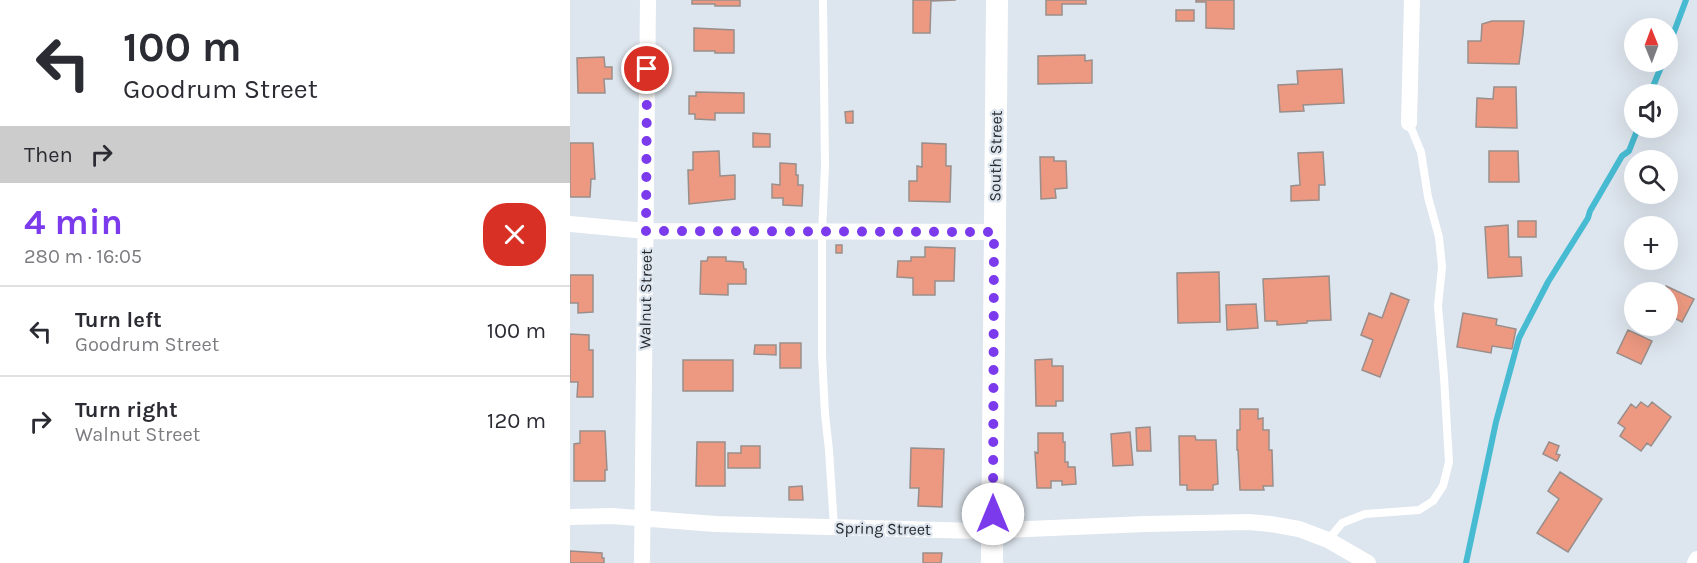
<!DOCTYPE html>
<meta charset="utf-8">
<style>
body{margin:0;font-family:Karla,sans-serif;background:#f7f7f7;color:#2b2b33;height:100vh;display:flex;flex-direction:column;font-size:22px;white-space:nowrap}
*{box-sizing:border-box;margin:0}
p{font-size:20px;color:#7c7c81}
.icon{flex:none;width:33px;height:33px;fill:none;stroke:currentColor;stroke-width:2;stroke-linecap:round;stroke-linejoin:round}
.map{position:relative;flex:1;overflow:hidden}
.sheet{display:flex;flex-direction:column;background:#fff;width:570px}
.sheet>*{flex:none}
.banner{background:#fff;color:#2b2b33;overflow:hidden}
.needle{width:39px;rotate:359deg}
.tools{position:absolute;left:1054px;top:18px;display:grid;gap:12px}
.tools a{display:grid;place-items:center;width:54px;height:54px;border-radius:50%;background:#fff;box-shadow:0 6px 24px #0002;font-size:30px}
.pin{position:absolute;display:grid;place-items:center;width:51px;height:51px;color:#fff;margin:-26px;border:3px solid #fff;border-radius:50%;box-shadow:0 2px 6px #0007}
.me{position:absolute;width:66px;margin:-33px;rotate:0deg;stroke-linejoin:round;filter:drop-shadow(0 0 4px #0008)}
.turn{display:flex;align-items:center;gap:21px;height:126px;padding:0 24px;font-size:27px}
.turn .icon{width:78px;height:78px;stroke-width:2.5}
.turn b{display:block;font-size:42px;line-height:51px}
.then{display:flex;align-items:center;height:57px;padding:0 24px;background:#0003;gap:12px;font-size:22px}
.round{display:grid;place-items:center;flex:none;width:63px;height:63px;border-radius:24px;background:#f7f7f7}
.overview{display:flex;align-items:center;justify-content:space-between;height:102px;padding:0 24px}
h1{font-size:36px;font-weight:700;line-height:45px;color:#7c3aed}
ul{padding:0;list-style:none}
li{display:flex;align-items:center;gap:18px;height:90px;padding:0 24px;border-top:2px solid #e1e1e2}
li div{flex:1}
li b{display:block;font-size:22px}
li em{font-style:normal}
main{display:flex;flex:1;min-height:0}
.map>svg:first-child{display:block}
.lines{fill:none;stroke-linecap:round;stroke-linejoin:round}
.stream{stroke:#47bbd2;stroke-width:6}
.building{fill:#ed9981;stroke:#998e8b;stroke-width:1.5}
.lane{stroke:#fff;stroke-width:8}
.street{stroke:#fff;stroke-width:16}
.secondary{stroke:#fff;stroke-width:22}
.route{stroke:#7c3aed;stroke-width:10;stroke-dasharray:0 18}
.labels{text-anchor:middle;stroke-width:4.5;stroke-linejoin:round;paint-order:stroke}
.street-label{font-size:16px;fill:#27292d;stroke:#dde5ee}
</style>
<main>
<section class="sheet">
<div class="banner">
<div class="turn"><svg class="icon" aria-label="left" viewBox="0 0 24 24"><path d="M17 20v-9H6M10 6l-5 5 5 5"/></svg><div><b>100 m</b>Goodrum Street</div></div>
<div class="then">Then<svg class="icon" aria-label="right" viewBox="0 0 24 24"><path d="M7 20v-9h11M14 6l5 5-5 5"/></svg></div>
</div>
<div class="overview"><div><h1>4 min</h1><p>280 m · 16:05</p></div><a class="round" style="background:#d93025;color:#fff"><svg class="icon" aria-label="close" viewBox="0 0 24 24"><path d="M6 6l12 12M18 6L6 18"/></svg></a></div>
<ul>
<li><svg class="icon" aria-label="left" viewBox="0 0 24 24"><path d="M17 20v-9H6M10 6l-5 5 5 5"/></svg><div><b>Turn left</b><p>Goodrum Street</p></div><em>100 m</em></li>
<li><svg class="icon" aria-label="right" viewBox="0 0 24 24"><path d="M7 20v-9h11M14 6l5 5-5 5"/></svg><div><b>Turn right</b><p>Walnut Street</p></div><em>120 m</em></li>
</ul>
</section>
<div class="map">
<svg width="1127" height="563" viewBox="0 0 1127 563">
<rect width="100%" height="100%" fill="#dde5ee"/>
<g class="lines">
<path class="stream" d="M1098,48L1116,0
M1080,94L1093,62
M896,563L926,422L949,338L978,282L1018,218L1020,211L1052,156L1059,151L1068,128"/>
</g>
<path class="building" d="M122,0H170V6H145V4H122Z
M343,0H386L361,1L360,33H343Z
M476,0H516V4H492V15H476Z
M626,0H664V29L636,28V2H626Z
M606,10H624V21H606Z
M922,21H954L953,34L949,64L898,63V41H911L912,24Z
M124,28L164,30V53H145V51H124Z
M515,55V61L522,60V83L468,84V56Z
M34,57L35,67H42V79H34L35,93H8L7,58Z
M772,69L774,103L733,105L734,111L710,112L708,85L728,84L727,71Z
M924,87H946L947,128L906,127L907,98L923,99Z
M126,92L174,93V113H145V120L125,119V114H119V96H126Z
M283,111V123H276L275,112Z
M183,133L200,134V147H183Z
M0,143H23L25,179H21L20,197H0Z
M352,143L376,144V166H381L380,202L339,201V181H347V166L352,167Z
M149,151L150,176L165,175V199L119,204L118,170H123V152Z
M919,151H948L949,182H919Z
M753,152L755,185H749V200L721,201V186L730,185L728,153Z
M470,157H484V161H496L497,188L485,189L486,198L471,199Z
M210,163L226,164V175H228V185H233L232,206L213,205V198H202V184L210,185Z
M948,221H966V237H948Z
M938,225L939,257H951L952,276L918,278L915,227Z
M266,245H272V253H266Z
M355,247L385,248L384,281H365V295H343V278L327,277L328,261H341V257H355Z
M138,257H156V261L173,262L174,269H176V284H158V295L130,294L131,261H137Z
M649,272L650,322L608,323L607,273Z
M0,275H23V312L8,313V303H0Z
M759,276L761,320L737,321V323L707,325V321H695L693,279Z
M1096,286L1124,299L1112,322L1098,315V292H1093Z
M821,293L839,300L810,377L792,370L803,340L791,335L799,313L812,318Z
M686,304L688,328L657,330L656,305Z
M893,313L927,319L926,325L946,329L942,349L922,346L921,353L887,347Z
M1058,330L1082,341L1071,364L1047,353Z
M0,334L19,335V350H23V397H7L8,382H0Z
M210,343H231V368H210Z
M185,345H206V355L184,354Z
M482,359V366H493V401H486V406H466L465,360Z
M113,360H163V391H113Z
M1071,402L1078,407L1082,402L1101,417L1081,446L1077,443L1071,451L1050,436L1055,428L1048,423L1061,404L1066,408Z
M670,409H688V419L693,418V430H699V450H702L703,486H693L694,490H670L668,450H667V430H670Z
M580,427L581,451H567L566,428Z
M10,431H35L37,470H35V481H4V444L10,443Z
M560,432L563,465L543,466L541,434Z
M468,433H493V442H495V462H498V467H505L506,484L492,485V481H481V488H467L465,452L468,453Z
M609,436H625L626,440H646L648,484L643,485V490H617V485H610Z
M127,442H155V486H126Z
M979,442L989,446L986,454L990,455L987,461L973,454Z
M171,446H190V468H158V453H171Z
M341,448L374,449L372,507L348,506L349,488H340Z
M990,472L1032,499L998,552L967,533L989,499L978,491Z
M232,486L233,500H219V487Z
M0,551L32,553V558H34V563H0Z
M353,553H372L371,563H353Z"/>
<g class="lines">
<path class="lane" d="M253,0L255,166L252,232V355L255,414L259,450L264,527
M758,540L772,523L795,514L849,510L863,501L873,486L879,462L874,377L868,306L872,267L869,237L858,197L851,152L839,123"/>
<path class="street" d="M839,123L842,0
M0,224L76,231L424,232
M0,517L42,516L145,524L410,531L575,524L679,522L700,524L729,529L758,540L798,563
M72,563L78,0
M1125,563L1127,559"/>
<path class="secondary" d="M422,563L427,0"/>
</g>
<g class="lines">
<path class="route" d="M77,69L76,231L424,232L423,514"/>
</g>
<g class="labels">
<g class="street-label">
<text transform="translate(425 156) rotate(-89)" y="6">South Street</text>
<text transform="translate(75 299) rotate(-89)" y="6">Walnut Street</text>
<text transform="translate(313 528) rotate(1)" y="6">Spring Street</text>
</g>
</g>
</svg>
<div class="tools">
<a><svg class="needle" viewBox="-14 -14 28 28"><path d="M0-13l5 13h-10z" fill="#e53935"/><path d="M0 13l5-13h-10z" fill="#7c7c81"/></svg></a>
<a><svg class="icon" aria-label="sound" viewBox="0 0 24 24"><path d="M4 9h4l5-4v14l-5-4H4zM17 9q2 3 0 6"/></svg></a>
<a><svg class="icon" aria-label="search" viewBox="0 0 24 24"><circle cx="10" cy="10" r="6"/><path d="M15 15l6 6"/></svg></a>
<a>+</a>
<a>−</a>
</div>
<div class="pin" style="left:77px;top:69px;background:#d93025"><svg class="icon" aria-label="arrive" viewBox="0 0 24 24"><path d="M6 21V4h12l-3 4 3 4H6"/></svg></div>
<svg class="me" style="left:423px;top:514px" viewBox="-20 -20 40 40"><circle r="19" fill="#fff"/><path d="M0-13L10 11 0 6-10 11z" fill="#7c3aed"/></svg>
</div>
</main>
